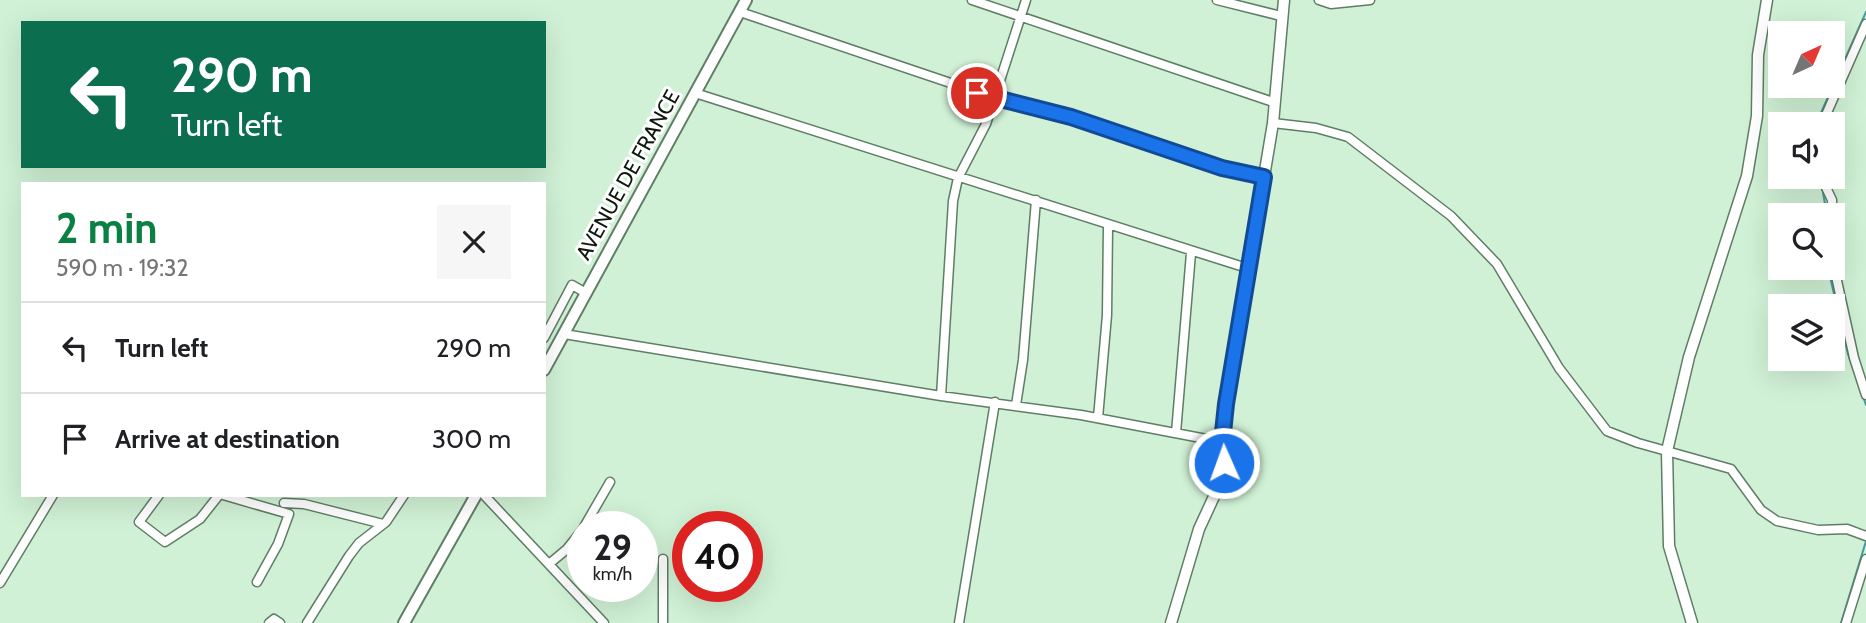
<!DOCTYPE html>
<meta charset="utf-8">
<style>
body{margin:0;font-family:Cabin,sans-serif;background:#f6f6f6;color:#202124;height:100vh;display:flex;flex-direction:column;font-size:26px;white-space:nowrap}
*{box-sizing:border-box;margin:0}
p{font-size:23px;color:#757577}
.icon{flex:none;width:38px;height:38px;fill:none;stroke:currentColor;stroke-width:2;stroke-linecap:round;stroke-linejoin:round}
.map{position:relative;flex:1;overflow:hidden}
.details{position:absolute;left:21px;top:182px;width:525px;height:315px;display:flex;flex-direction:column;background:#fff;border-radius:0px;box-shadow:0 7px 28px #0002}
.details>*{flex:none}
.guide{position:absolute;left:21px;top:21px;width:525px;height:147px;border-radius:0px;box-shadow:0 7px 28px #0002;background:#0b6e4f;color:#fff;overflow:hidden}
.needle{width:46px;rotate:44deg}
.buttons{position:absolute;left:1768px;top:21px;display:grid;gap:14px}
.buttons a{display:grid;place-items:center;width:77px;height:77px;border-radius:0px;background:#fff;box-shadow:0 7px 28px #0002;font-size:35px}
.speed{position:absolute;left:567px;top:511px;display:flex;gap:14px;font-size:35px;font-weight:700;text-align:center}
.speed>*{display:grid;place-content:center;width:91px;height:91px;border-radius:50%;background:#fff;box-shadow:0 7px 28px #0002;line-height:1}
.speed small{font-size:18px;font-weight:400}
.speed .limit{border:10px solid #d22;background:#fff;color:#111}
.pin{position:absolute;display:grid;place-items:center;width:60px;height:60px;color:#fff;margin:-30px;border:4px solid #fff;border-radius:50%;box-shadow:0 2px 7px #0007}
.me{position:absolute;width:77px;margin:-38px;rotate:358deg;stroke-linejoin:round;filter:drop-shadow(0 0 5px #0008)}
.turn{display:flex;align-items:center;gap:24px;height:147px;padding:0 35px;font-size:32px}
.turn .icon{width:91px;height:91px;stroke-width:2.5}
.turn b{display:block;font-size:49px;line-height:60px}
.round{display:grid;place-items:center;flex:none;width:74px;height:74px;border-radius:0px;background:#f6f6f6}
.headline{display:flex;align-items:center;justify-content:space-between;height:119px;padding:0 35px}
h1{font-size:42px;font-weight:700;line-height:52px;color:#0b8043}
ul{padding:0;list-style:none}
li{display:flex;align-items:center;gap:21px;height:91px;padding:0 35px;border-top:2px solid #e0e0e0}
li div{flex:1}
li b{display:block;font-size:26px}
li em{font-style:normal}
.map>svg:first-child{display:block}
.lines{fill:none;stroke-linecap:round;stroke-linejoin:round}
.stream{stroke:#449ca7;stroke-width:2}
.minor-casing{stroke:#607d65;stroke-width:11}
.tertiary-casing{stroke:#607d65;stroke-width:13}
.secondary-casing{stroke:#607d65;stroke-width:14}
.minor{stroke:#fff;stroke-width:8}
.tertiary{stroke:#fff;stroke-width:10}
.secondary{stroke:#fff;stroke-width:10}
.route-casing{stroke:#114b97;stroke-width:18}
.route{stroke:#1a73e8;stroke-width:12}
.labels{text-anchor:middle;stroke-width:6;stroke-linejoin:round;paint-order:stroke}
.street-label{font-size:21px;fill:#0d180f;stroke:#fff}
</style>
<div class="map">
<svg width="1866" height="623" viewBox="0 0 1866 623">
<rect width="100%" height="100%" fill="#d0f1d5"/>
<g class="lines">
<path class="stream" d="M1816,124L1866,12
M1815,177L1822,187L1827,215
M1828,268L1848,354L1866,405
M1841,623L1866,541"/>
<g class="minor-casing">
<path id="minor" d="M972,0L1273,102
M1217,0L1281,16
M1319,0L1331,4L1370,0
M740,12L995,98L1066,116L1222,168L1264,177
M695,93L1250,269
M1273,123L1316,128L1348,137L1451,216L1497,264L1559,368L1607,431L1638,443L1731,469L1761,510L1777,521L1818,530L1847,529L1866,536
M1822,124L1866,24
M1821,177L1832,200V230
M1832,258L1854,358L1866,395
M564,334L941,396L1081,415L1222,442
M544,338L572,285L586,293
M941,396L953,201L958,178L986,124L1026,0
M1016,405L1023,360L1036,200
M1098,418L1107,315L1108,226
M1176,433L1191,253
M159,495L139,522L165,542L200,519L219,495
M223,495L289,514L278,544L257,582
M484,495L604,623
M284,503L304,504L383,524
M584,527L610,482
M549,564L567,549L583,529
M0,583L53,495
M269,623L274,619L280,623
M307,623L349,556L359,543L386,522L404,495
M663,623V559
M959,623L995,402
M1846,623L1866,559"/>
</g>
<g class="tertiary-casing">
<path id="tertiary" d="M1171,623L1199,529L1223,477L1222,442L1226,404L1273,123L1284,0
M1692,623L1669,546L1667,451L1689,357L1747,176L1757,116L1758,55L1767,0"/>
</g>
<g class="secondary-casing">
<path id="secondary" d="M544,370L746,0
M404,623L476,495"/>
</g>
<use href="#minor" class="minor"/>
<use href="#tertiary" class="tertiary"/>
<use href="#secondary" class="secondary"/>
</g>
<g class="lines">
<g class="route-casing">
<path id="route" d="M977,93L1071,117L1222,168L1264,177L1226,404L1222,442L1224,463"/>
</g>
<use href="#route" class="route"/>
</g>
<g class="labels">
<g class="street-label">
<text transform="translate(628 175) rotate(-61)" y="7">AVENUE DE FRANCE</text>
</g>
</g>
</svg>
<div class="buttons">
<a><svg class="needle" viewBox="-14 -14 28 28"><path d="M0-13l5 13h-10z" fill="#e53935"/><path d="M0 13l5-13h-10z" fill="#757577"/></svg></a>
<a><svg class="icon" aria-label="sound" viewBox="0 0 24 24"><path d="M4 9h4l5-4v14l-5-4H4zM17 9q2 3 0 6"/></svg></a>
<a><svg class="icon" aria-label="search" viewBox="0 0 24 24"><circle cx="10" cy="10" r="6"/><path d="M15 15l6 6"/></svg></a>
<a><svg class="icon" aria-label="layers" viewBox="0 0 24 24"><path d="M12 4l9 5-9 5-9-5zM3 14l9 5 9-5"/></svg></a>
</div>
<div class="speed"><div>29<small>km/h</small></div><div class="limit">40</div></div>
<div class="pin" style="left:977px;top:93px;background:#d93025"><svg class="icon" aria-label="arrive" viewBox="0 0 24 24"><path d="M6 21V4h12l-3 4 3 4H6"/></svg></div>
<svg class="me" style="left:1224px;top:463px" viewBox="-20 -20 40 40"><circle r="17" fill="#1a73e8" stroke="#fff" stroke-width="3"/><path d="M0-11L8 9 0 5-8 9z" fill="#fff"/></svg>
<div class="guide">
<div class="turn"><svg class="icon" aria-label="left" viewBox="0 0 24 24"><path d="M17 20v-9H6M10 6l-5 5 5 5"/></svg><div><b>290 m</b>Turn left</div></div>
</div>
<section class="details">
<div class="headline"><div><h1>2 min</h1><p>590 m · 19:32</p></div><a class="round"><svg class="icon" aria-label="close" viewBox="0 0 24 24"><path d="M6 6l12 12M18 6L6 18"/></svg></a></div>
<ul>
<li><svg class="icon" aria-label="left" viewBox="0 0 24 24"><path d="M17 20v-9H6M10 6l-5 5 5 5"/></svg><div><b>Turn left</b></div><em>290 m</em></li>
<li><svg class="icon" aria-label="arrive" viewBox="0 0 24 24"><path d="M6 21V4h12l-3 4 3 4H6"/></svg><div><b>Arrive at destination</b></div><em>300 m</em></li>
</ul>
</section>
</div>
